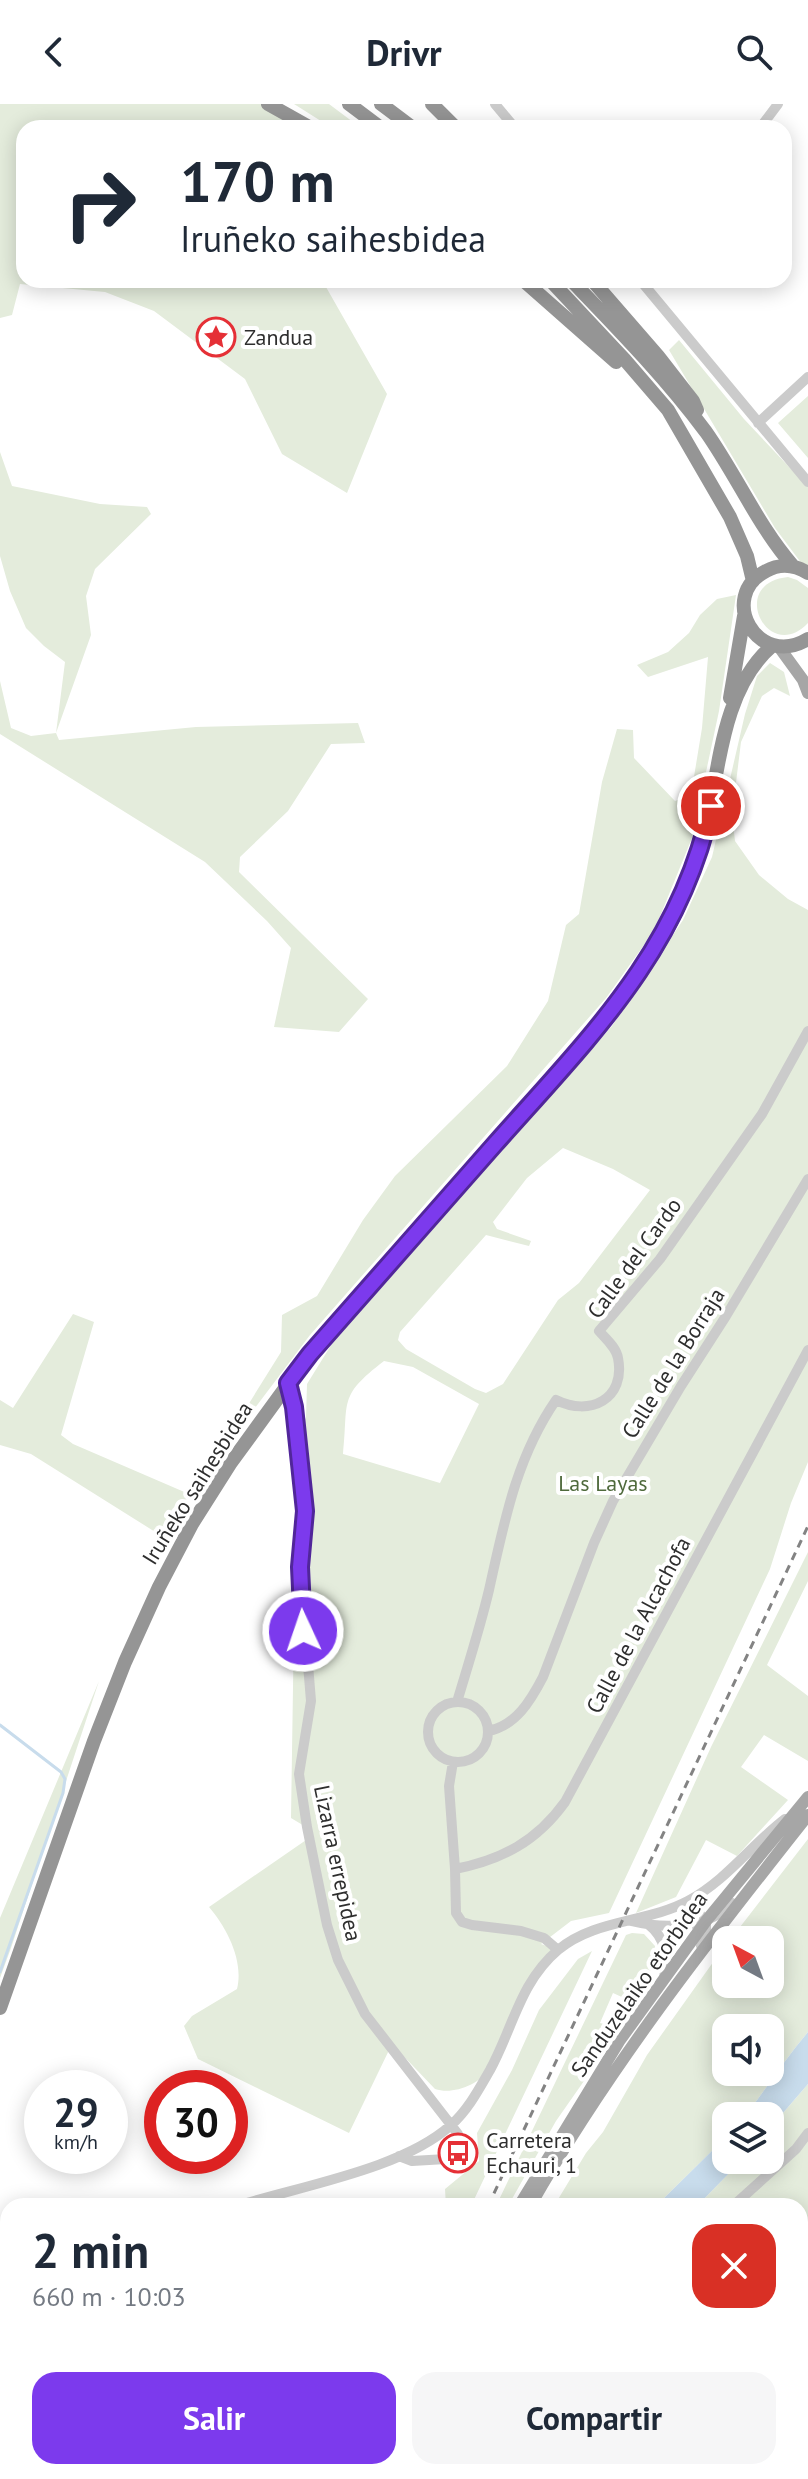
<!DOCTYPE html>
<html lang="es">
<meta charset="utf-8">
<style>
body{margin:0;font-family:"PT Sans",sans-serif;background:#f6f6f7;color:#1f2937;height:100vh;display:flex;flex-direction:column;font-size:30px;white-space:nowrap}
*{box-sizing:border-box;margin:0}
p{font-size:26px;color:#747a83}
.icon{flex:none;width:44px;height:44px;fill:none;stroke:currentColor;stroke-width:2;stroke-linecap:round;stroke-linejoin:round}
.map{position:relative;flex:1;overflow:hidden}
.drawer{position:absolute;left:0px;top:2094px;width:808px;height:282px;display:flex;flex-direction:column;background:#fff;border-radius:24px 24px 0 0;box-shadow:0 4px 20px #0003}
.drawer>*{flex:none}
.hud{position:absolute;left:16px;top:16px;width:776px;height:168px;border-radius:24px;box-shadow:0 4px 20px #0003;background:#fff;color:#1f2937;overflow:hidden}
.needle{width:52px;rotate:319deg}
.controls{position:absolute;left:712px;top:1822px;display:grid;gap:16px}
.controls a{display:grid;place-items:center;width:72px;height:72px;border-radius:16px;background:#fff;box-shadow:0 4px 20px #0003;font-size:40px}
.speed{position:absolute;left:24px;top:1966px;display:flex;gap:16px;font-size:40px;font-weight:700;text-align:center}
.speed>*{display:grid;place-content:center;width:104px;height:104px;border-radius:50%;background:#fff;box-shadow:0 4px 20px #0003;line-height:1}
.speed small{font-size:20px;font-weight:400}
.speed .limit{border:12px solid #d22;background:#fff;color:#111}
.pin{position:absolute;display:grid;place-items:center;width:68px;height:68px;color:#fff;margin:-34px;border:4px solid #fff;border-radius:50%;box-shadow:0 2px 8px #0007}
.me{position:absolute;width:88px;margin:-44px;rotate:357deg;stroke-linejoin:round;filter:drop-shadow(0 0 6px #0008)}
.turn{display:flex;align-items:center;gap:28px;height:168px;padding:0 32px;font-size:36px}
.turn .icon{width:104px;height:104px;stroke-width:2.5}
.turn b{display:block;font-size:56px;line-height:68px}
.round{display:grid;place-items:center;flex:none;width:84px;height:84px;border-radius:24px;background:#f6f6f7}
.overview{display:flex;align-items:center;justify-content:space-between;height:136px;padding:0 32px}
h1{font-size:48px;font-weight:700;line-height:60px}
.action{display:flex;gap:16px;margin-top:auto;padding:16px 32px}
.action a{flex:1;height:92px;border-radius:24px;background:#7c3aed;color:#fff;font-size:32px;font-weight:700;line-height:92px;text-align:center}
.action a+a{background:#f6f6f7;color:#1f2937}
header{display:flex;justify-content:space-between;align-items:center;height:104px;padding:0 32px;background:#fff;font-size:36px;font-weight:700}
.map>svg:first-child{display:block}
.green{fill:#e4ecdc;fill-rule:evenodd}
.water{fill:#c8dcec}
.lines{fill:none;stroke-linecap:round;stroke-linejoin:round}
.stream{stroke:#c8dcec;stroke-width:3}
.minor{stroke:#cbcbcb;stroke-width:10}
.major{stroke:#a6a6a6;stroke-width:12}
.highway{stroke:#959595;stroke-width:14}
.rail{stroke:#838383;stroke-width:3;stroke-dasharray:8 6;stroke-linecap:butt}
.route-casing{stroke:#51269a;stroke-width:20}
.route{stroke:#7c3aed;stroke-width:14}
.labels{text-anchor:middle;stroke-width:8;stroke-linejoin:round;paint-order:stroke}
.poi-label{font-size:22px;fill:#2e2e2e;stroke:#fff;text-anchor:start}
.street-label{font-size:22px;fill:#2e2e2e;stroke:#fff}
.park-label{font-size:22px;fill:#4f6a3c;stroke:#fff}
</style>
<header><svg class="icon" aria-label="back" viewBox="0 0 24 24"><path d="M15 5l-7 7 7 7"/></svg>Drivr<svg class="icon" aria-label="search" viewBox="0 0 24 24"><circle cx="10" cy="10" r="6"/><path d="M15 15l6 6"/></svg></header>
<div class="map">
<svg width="808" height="2375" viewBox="0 0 808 2375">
<rect width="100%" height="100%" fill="#fff"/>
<path class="green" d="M0,0H267L306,24H24V176H322L387,290L347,389L282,350L245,275L154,207L105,188L20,180L12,211L0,214Z
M294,0H329L361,24H332Z
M679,236L744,315L808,383V468L775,424L669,246Z
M808,292V354L778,319Z
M0,348L12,382L100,400L147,403L151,410L95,465L86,492L91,531L56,629L59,636L196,623L358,619L365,639L331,640L288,707L240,753L239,768L368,895L339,928L274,923L291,844L267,817L205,758L0,630V577L11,624L31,632L56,629L65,558L44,542L26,524L10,487L0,452Z
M788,473L797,476L808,484V519C768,561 727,479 788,473Z
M736,491L719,607L692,734L654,827L606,894L310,1231L205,1370L281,1248L282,1211L317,1192L363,1116L395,1072L507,962L548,897L566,821L579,810L602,678L617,625L633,626L634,654L675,697L691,691L702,624L708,553L648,573L637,561L668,548L689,529L700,511L717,495Z
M770,559L784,568L790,592L774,584L762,592L741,638L732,711L735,737L759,771L788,795L808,806V1358L791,1399L770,1465L609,1809L571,1817L541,1840L558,1846C546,1861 533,1875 523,1890C509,1911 504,1947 490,1965C478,1981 453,1991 435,1985L392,1940L349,2029L198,1955L184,1922L192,1912L237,1885C244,1857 227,1824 209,1803L309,1734L306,1723L291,1714L297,1323L306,1314L307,1280L333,1238L612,922L683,816L712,753L745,610L757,572ZM563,1044L613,1065L650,1086L579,1179L558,1196L503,1280L486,1289L475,1285L406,1245L398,1236L400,1228L486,1131L529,1142L531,1137L497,1125L493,1118L527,1074ZM384,1257L413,1263L479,1300L440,1379L343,1350C349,1297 337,1293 384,1257Z
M73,1210L94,1218L61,1331L73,1340L189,1390L168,1436L31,1350L0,1341V1296L13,1304Z
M808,1448V1477L767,1561L808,1592V1657L764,1631L741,1663L788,1696L737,1752L706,1736L676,1793L636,1809L711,1643Z
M99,1577L11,1844L0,1874V1814Z
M808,1735V1928C785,1955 767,1984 745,2012H726V2033L656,2102H554L586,2049L603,2028L647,1951L726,1840V1880H770V1836H730ZM726,1924H770V1968H726Z
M632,1829L644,1830L655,1842C654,1866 647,1879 635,1899L613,1889L600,1919L621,1924L556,2017L508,2102H496L626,1831Z
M592,1847L471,2102H446L445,2085L479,2057L477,2029L512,1966L539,1906L578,1855Z
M808,1980V2300L800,2309V2102H697L742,2056H770V2024Z
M226,2368H290L288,2375H224Z
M447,2368H493L494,2375H447Z
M578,2368H628L629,2375H579Z"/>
<path class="water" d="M808,1928V1980L770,2024V2012H745C767,1984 785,1955 808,1928Z
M726,2033V2056H742L697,2102H656Z"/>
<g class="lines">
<path class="stream" d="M0,1621L61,1668L65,1675L63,1689L0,1868"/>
<path class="minor" d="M495,0L515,24
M760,24L778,0
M640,176L808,378
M758,319L808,273
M288,1279L294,1303L305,1407L300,1463L311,1597L299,1670L307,1723L327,1821L338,1856L365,1910L458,2030V2042L446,2055L412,2057L399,2052
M457,1598C468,1561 480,1524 489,1486C504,1419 516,1354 556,1296C590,1313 626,1295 618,1254C616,1243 606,1235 599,1227L660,1155L762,1010L808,927
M428 1628a30 30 0 1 1 60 0a30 30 0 1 1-60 0Z
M488,1627C516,1622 531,1596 543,1573L594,1439L613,1397L681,1282L726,1212L808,1075
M453,1658L449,1682L455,1765L456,1809L462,1818L472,1821L521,1827L544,1834L558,1846
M455,1765C502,1756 537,1737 565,1698L808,1246
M681,1801L698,1808L706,1817V1834L701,1842
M631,1817C664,1825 709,1825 732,1799
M648,1820C667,1835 667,1853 664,1875
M237,2102C300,2082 403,2065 451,2021C468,2006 479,1985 490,1966C513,1924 520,1878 558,1846C595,1815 647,1819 688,1797C727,1776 751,1741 785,1715
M733,2102L796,2045L808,2029
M0,2181L8,2178
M800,2245L808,2249"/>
<path class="major" d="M779,543L803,576L808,589
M519,2102L620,1936L706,1817L808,1693
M530,2102C609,1963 709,1836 808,1711
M429,2368V2375
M418,2375V2368"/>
<path class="highway" d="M268,0L311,24
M349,0L381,24
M381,0L413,24
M432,0L456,24
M523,176L616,258
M550,176L625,256L668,306L730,413L747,452L753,477
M571,176C618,225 665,273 706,328C737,372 758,422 793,462
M592,176L658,252L693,297L697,306
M808,469C795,461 780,459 766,467C717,492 757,566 808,535
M730,594L744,512
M0,1904L94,1637L125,1558L159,1483L192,1420L230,1360L310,1250C380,1171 449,1092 519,1013C582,941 656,869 689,778C695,761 702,743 706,726C719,665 722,584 773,541"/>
<path class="rail" d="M488,2102L808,1422
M361,2375L364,2368"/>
</g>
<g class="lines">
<g class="route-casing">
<path id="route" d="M303,1527L300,1463L305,1407L294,1303L288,1279L310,1250C372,1180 433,1110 495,1040C589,934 680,846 711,702"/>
</g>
<use href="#route" class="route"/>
</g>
<defs>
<g id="sight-ring" transform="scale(2)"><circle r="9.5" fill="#fff" stroke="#e53036" stroke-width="1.5"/><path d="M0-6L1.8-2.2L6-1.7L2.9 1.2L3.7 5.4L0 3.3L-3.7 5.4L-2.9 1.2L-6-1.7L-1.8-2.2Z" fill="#e53036"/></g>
<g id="bus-ring" transform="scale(2)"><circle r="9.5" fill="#fff" stroke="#e53036" stroke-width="1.5"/><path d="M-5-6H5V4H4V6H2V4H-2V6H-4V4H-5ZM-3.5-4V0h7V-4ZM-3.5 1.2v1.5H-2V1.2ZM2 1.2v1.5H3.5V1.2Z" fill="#e53036"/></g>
</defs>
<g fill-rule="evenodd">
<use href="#sight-ring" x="216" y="233"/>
<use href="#bus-ring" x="458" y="2049"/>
</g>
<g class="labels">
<g class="poi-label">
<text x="244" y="241">Zandua</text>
<text x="486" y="2044">Carretera<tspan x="486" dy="25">Echauri, 1</tspan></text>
</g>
<g class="street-label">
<text transform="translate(634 1154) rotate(-54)" y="8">Calle del Cardo</text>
<text transform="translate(673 1259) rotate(-58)" y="8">Calle de la Borraja</text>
<text transform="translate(197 1379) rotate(-58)" y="8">Iruñeko saihesbidea</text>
<text transform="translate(638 1521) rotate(-62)" y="8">Calle de la Alcachofa</text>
<text transform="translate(338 1759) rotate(78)" y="8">Lizarra errepidea</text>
<text transform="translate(639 1880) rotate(-55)" y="8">Sanduzelaiko etorbidea</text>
</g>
<g class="park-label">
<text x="603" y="1387">Las Layas</text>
</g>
</g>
</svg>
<div class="controls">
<a><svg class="needle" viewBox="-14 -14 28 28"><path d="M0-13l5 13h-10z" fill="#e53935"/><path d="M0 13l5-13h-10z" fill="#747a83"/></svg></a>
<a><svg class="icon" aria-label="sound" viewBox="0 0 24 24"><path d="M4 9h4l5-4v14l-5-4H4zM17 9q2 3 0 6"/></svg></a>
<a><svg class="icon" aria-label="layers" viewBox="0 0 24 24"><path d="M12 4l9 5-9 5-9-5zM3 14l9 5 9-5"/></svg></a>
</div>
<div class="speed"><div>29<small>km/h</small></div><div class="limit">30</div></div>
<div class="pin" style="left:711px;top:702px;background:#d93025"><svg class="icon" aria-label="arrive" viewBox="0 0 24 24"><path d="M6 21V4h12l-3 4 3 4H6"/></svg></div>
<svg class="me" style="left:303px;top:1527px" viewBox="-20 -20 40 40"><circle r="17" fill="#7c3aed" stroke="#fff" stroke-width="3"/><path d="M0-11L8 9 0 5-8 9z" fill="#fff"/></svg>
<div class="hud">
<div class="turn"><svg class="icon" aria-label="right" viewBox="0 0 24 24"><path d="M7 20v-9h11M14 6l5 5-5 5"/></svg><div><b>170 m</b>Iruñeko saihesbidea</div></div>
</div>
<section class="drawer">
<div class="overview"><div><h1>2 min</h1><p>660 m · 10:03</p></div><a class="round" style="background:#d93025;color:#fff"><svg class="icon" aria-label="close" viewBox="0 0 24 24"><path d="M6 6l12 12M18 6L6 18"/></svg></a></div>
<div class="action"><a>Salir</a><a>Compartir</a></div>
</section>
</div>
